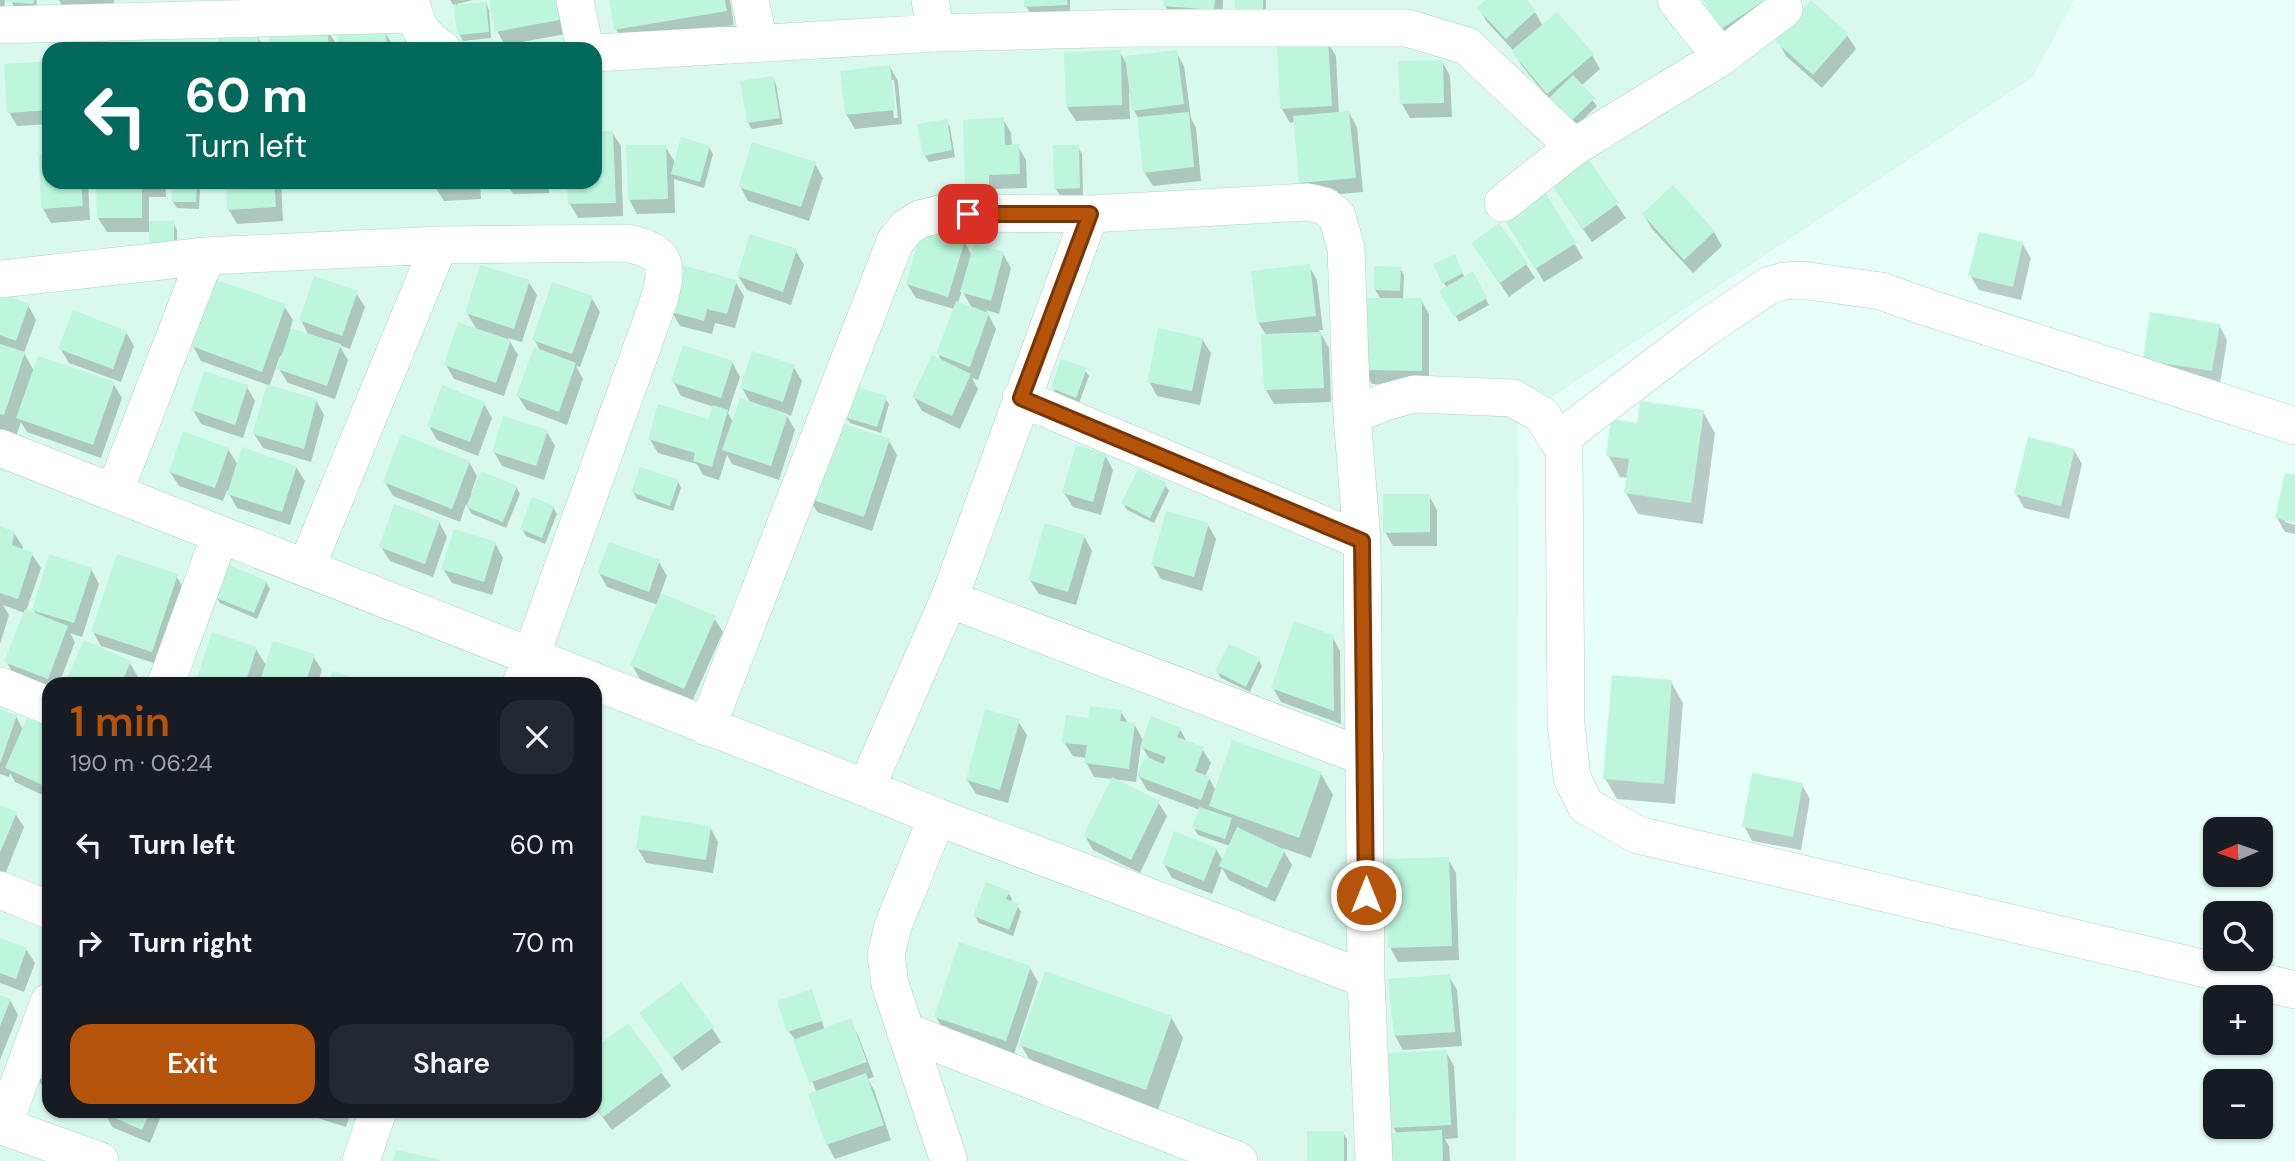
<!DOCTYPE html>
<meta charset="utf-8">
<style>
body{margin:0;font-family:"DM Sans",sans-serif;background:#242831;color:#f1f3f6;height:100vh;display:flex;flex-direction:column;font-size:26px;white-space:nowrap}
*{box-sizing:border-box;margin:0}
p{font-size:23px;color:#9ea1a6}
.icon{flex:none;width:38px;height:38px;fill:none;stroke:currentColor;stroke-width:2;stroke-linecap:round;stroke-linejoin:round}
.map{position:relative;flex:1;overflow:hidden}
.drawer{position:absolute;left:42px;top:677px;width:560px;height:441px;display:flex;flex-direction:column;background:#171b24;border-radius:21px;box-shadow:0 2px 5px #0004}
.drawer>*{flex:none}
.top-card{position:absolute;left:42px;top:42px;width:560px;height:147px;border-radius:21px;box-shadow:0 2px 5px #0004;background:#00695c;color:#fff;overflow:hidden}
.needle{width:46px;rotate:268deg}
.fabs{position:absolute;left:2203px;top:817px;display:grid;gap:14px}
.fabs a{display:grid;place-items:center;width:70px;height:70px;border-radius:14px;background:#171b24;box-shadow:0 2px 5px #0004;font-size:35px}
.pin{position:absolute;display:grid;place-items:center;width:60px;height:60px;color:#fff;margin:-30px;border-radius:14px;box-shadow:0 4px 10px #0006}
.me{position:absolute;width:77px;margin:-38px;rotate:0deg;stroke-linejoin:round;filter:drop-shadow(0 0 5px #0008)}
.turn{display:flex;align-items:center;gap:24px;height:147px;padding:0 28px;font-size:32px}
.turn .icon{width:91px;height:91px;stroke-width:2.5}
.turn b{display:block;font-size:49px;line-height:60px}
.round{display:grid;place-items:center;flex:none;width:74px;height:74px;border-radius:21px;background:#242831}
.head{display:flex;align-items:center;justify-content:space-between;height:119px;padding:0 28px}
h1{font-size:42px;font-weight:600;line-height:52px;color:#b45309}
.action{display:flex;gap:14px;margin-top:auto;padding:14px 28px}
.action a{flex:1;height:80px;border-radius:21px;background:#b45309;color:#fff;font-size:28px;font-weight:600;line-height:80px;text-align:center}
.action a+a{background:#242831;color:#f1f3f6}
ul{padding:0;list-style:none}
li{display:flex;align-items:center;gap:21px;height:98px;padding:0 28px}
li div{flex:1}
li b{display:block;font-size:26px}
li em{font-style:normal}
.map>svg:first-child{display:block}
.residential{fill:#d9f9ef;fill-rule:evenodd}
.shadow{fill:#0003;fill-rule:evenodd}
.building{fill:#bdf6dc}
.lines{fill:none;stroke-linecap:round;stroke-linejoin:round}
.minor-casing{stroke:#acd2c2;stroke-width:38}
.minor{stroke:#fff;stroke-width:37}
.route-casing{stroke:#753606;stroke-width:18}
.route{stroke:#b45309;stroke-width:12}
</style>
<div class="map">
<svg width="2295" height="1161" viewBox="0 0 2295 1161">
<rect width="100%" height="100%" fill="#e8fef9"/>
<path class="residential" d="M0,0H2074L2033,77L1519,419L1516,1161H0ZM49,49H595V182H49ZM49,684H595V1111H49Z"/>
<path class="shadow" d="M0,0H5L4,9H0Z
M11,0H37L36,10L15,9Z
M59,0H114V7L65,11Z
M450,0H473L457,4L458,6L486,3L489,10L491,38L463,41L459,34L456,4L453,5Z
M491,0H566L572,33L505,45L497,31Z
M611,0H730L734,25L624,43L616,29Z
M1026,0H1070V12L1030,13L1026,6Z
M1166,0H1223L1222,23L1173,20L1165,5Z
M1236,0H1266V21Z
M1488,0H1524L1535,12L1543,26L1592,55L1600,69L1581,86L1597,106L1570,132L1550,100L1522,66L1513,50L1487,22L1479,8Z
M1704,0H1785L1731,42Z
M326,27L339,49H272Z
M384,30L395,49H341Z
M1847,35L1856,49L1822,88L1786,56L1778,41Z
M257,36L265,49H220Z
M1327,41L1336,56L1339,114L1349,113L1357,127L1363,192L1309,197L1301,183L1295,122L1290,123L1282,109Z
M1120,52L1128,67L1176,52L1184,66L1191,118L1196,128L1201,181L1153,186L1144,172L1139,120L1134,110L1131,92L1129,93L1130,119L1076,121L1067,107Z
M1442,61L1450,76L1452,117L1410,118L1402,104Z
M47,63L49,124L17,126L9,112Z
M890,67L898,81L902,124L855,129L846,114ZM890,80H894L898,118H894Z
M773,78L776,85L783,124L752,129L748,123Z
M1003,119L1011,133L1012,146H1018L1026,160L1027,188L996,189L997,206L975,207L967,192Z
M946,121L950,127L955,157L929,162L925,156Z
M612,132L621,146L623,216L578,218L570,204L569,182H595V133Z
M665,146L676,164L709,147L713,154L704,188L674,179L675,213L637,214L629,199Z
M1078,147L1082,154L1083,195H1060L1056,189Z
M49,156V182H88L90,220L51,223L43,209Z
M1588,162L1626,218L1592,242L1563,201Z
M815,164L823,178L809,221L748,201L740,186Z
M98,182H165L166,197H149V223H173L177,230V248L155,249L151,243V232H107L98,218Z
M228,182H281L283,221L237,224L229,210Z
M435,182H480L481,199L444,201L435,187Z
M506,182H549V193L513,194Z
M196,184L200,190L199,209L177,208L173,202Z
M1545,195L1583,258L1544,282L1506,219Z
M1644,215L1714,232L1722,246L1693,273L1652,229Z
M964,241L972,256L1003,254L1011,268L999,314L986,310L996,329L978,380L972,378L978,389L960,429L922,411L914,397L942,362L938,354L954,309L916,298L907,284ZM962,291L972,308L958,303Z
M2022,243L2031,258L2021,300L1979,290L1970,275Z
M1473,244L1526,264L1535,278L1509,297Z
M796,251L804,265L791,305L747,290L738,276Z
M1458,263L1465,278L1473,274L1489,305L1459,322L1442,291L1447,288L1444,283Z
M1309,266L1317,280L1323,330H1319L1329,348L1331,402L1274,404L1266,390L1263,335H1266L1258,322Z
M1400,268L1404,275L1403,300H1421L1429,314V385L1372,384L1364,370L1381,299L1375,290Z
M528,281L537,295L522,342L508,338L518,355L504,396L454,379L446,365L477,330L467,313Z
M735,281L744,296L735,328L715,323L712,334L680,326L672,312Z
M356,293L365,307L350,349L339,345L348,360L335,399L288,383L279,369L283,357L280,356L269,387L316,400L324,415L311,462L263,448L254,434L268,385L201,361L193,346L284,306L293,320L290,329L309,336L301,320Z
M0,295L28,305L36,320L24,353L34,371L113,383L122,398L101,458L27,432L21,422L16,436L0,430Z
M591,297L600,312L580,367L576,366L583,379L567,425L527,410L518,396L541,352L534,339Z
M2219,325L2227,340L2220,384L2144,359Z
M126,332L134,346L121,382L69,363L60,348Z
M1202,339L1211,353L1200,405L1157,396L1149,381Z
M732,362L740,377L728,413L733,422L751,404L742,388L793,366L802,381L791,416L786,414L795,430L779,480L732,464L727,455L719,480L703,475L697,464L658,453L649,438L709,421L714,407L681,396L673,381Z
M1085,370L1089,376L1079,403L1057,395L1053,388Z
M247,387L255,401L243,438L201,424L193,410Z
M885,398L889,404L881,433L850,423L846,417Z
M484,404L492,418L478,456L437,440L429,426Z
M1703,412L1715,433L1703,524L1638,514L1626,493L1628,478L1620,477L1608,455L1638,425Z
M547,432L555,446L544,480L502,466L494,452Z
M889,441L897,455L872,531L817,512L809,498Z
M228,449L238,465L296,467L305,481L290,525L237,508L227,490L223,501L179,486L170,472Z
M2074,450L2082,464L2069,519L2024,508L2016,494Z
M1105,455L1113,470L1101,515L1073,507L1064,493Z
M469,462L477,476L471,493L516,487L520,494L506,528L472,514L466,504L460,522L393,496L385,482Z
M2295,477V521L2285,519V522L2295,525V534L2285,532L2277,518Z
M678,481L681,488L673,511L637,499L633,492Z
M1165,485L1169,491L1154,523L1127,510L1123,503Z
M1429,496L1437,510V546H1393L1385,532Z
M553,507L557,514L545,544L526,536L522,529Z
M439,522L447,537L433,577L390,561L381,547Z
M1208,525L1216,539L1202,591L1161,579L1153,565Z
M0,528L14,533L23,547L22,550L32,554L41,568L26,611L37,616L34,610L91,569L99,584L82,637L70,633L75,642L59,684H49V689L14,676L6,661L25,613L3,605L9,615L0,644Z
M1084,536L1092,551L1076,605L1039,594L1030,580Z
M495,543L503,558L492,595L452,583L443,569Z
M659,562L667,576L660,595L714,618L723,632L692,702L640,679L632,665L658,605L607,587L599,573Z
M176,576L185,590L160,665L101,646L93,632Z
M266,582L270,589L257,619L220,603L216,597Z
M1332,636L1340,651L1341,724L1281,702L1273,688Z
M256,649L267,667L313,656L322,670L317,684H200L198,681Z
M1259,660L1262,666L1250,692L1221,678L1217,671Z
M130,663L138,677L135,684H71L68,680Z
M1671,682L1683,703L1675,804L1617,799L1605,778Z
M0,711L16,716L23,730L49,719V798L15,782L10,773L9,777L0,774Z
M1121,712L1128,723L1134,724L1144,742L1180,729L1188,744L1202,749L1211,763L1205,777L1209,778L1216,791L1321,774L1333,795L1311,858L1282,848L1292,865L1275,902L1229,880L1222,868L1212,894L1172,878L1164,864L1216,849L1223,861L1230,846L1198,835L1194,828L1200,810L1147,790L1139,776L1150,760L1141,745L1136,782L1113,779L1158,802L1167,816L1140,873L1093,850L1085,836L1113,779L1094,777L1086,762L1087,758L1073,756L1064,742L1089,720Z
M1018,721L1027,735L1008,803L976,794L967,780Z
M595,770L599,777L595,789Z
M1802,785L1810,799L1801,850L1752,841L1744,826Z
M0,807L15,813L24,827L0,887Z
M710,827L718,842L713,873L646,863L638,849Z
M1448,859L1456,873L1459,960L1398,962L1390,947Z
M1008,892L1012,899L1011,903L1017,905L1021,912L1013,936L979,923L975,916Z
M0,940L26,949L35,963L24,992L0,983Z
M1030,968L1038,982L1014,1054L944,1031L936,1017Z
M1449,976L1457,990L1462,1046L1403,1050L1395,1036Z
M811,992L825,1030L850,1021L858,1035L874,1077L868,1079L874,1090L891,1140L835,1159L827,1144L817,1093L794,1038L789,1032L779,1002Z
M0,996L10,1000L18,1015L0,1060Z
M642,1014L712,1028L721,1042L682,1071Z
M1171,1017L1183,1038L1158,1110L1033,1066L1021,1045Z
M628,1026L671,1086L612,1130L595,1107V1050Z
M49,1042V1092L45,1091L37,1077Z
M1446,1052L1454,1066L1458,1138L1445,1139L1449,1146L1450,1161H1387L1397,1134L1393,1127Z
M104,1111H163L150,1143L112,1127Z
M306,1111H351L346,1127L308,1115Z
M1343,1133L1347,1139V1161H1309Z"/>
<path class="building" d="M6,0H34L33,4L6,2Z
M489,0H562L565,19L495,32Z
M609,0H725L727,11L614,30Z
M1024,0H1067L1068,5L1024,7Z
M1164,0H1215L1214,10L1163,6Z
M1235,0H1263V15H1234Z
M1485,0H1527L1536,11L1506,39L1477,8Z
M1703,0H1765L1721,29Z
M1811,0L1849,34L1813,75L1775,41Z
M486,2L489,32L457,35L454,5Z
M1557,12L1594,54L1547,94L1511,51Z
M327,24L329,49H270L268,30Z
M385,29L388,49H339L337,34Z
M258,34L259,49H219L218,37Z
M1328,40L1332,106L1280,109L1277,43Z
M1121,50L1122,105L1066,107L1064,52Z
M1177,50L1184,104L1132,111L1125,56Z
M1443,60L1444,103L1400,104L1398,61Z
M48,61L49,110L7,113L4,64Z
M890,65L895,110L845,115L840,71Z
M1573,75L1595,98L1565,127L1543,104Z
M773,76L780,118L747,123L740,81Z
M1349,111L1356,178L1299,183L1293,116Z
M1189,112L1194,167L1143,173L1137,117Z
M1004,117L1005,145L1019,144L1020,174L989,175V192L965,193L963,120Z
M947,119L952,150L923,156L917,124Z
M595,131H613L616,203L568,204L567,182H595Z
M681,137L710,146L700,182L671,174Z
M752,142L816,162L801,207L738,187Z
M626,145H666L668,199L628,200Z
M1053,145H1079L1080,188L1054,189Z
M49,154V182H81L83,206L41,209L39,155Z
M1589,160L1619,203L1583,229L1552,186Z
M96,182H142V218H97Z
M172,182H197L196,202H171Z
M226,182H274L276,207L227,210Z
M433,182H474V185L434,187Z
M1673,185L1715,231L1684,260L1642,214Z
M1546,193L1576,243L1535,269L1504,219Z
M149,221H174V242L149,243Z
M1499,223L1528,263L1500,283L1471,243Z
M922,227L965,240L948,297L906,284Z
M1979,232L2023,242L2013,287L1968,276Z
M750,234L797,249L783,292L737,276Z
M974,244L1004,252L991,301L960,292Z
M1455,254L1463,273L1442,284L1433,264Z
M1310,264L1316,316L1257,323L1251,271Z
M480,265L530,280L514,329L465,313Z
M682,265L737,280L727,314L707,309L704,321L670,312Z
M1374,266L1401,267L1400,291L1374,290Z
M1473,271L1487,298L1454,317L1439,291Z
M314,276L358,291L342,336L299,320Z
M214,279L286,304L262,372L191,346Z
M552,282L593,296L572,354L532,340Z
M0,293L29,304L16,341L0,335Z
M1363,298H1422V371L1362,370Z
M956,301L989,313L970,367L936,354Z
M73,310L127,331L113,369L58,349Z
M2150,312L2220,324L2212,371L2143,360Z
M458,322L511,340L496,383L444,365Z
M291,328L341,344L327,386L277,369Z
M1158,328L1203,338L1192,391L1147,382Z
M1321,332L1324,388L1264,390L1261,334Z
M0,344L25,352L4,415L0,414Z
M683,345L733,361L721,398L671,382Z
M534,347L576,363L559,412L516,396Z
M752,351L795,365L783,402L740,388Z
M932,355L971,374L952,416L912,397Z
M38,356L115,382L93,445L16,418Z
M1061,359L1087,368L1076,398L1051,388Z
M204,371L248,385L235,425L191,410Z
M267,384L317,399L304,449L252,434Z
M442,385L485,402L470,442L427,426Z
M853,386L887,396L877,427L844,417Z
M740,398L788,414L771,466L722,450Z
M1640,401L1704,410L1691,503L1624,493L1629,459L1606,456L1611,419L1637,423Z
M658,404L708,419L713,405L728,410L712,467L693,461L695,453L648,439Z
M503,416L548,430L536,466L492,452Z
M833,420L890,439L864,517L807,498Z
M183,431L229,448L215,488L169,472Z
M401,434L470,461L452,509L383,482Z
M2028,437L2075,449L2061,506L2014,494Z
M1076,445L1106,454L1093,502L1062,493Z
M242,447L297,466L282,512L227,494Z
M640,467L679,480L670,506L631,492Z
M1138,469L1167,483L1150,518L1121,503Z
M481,471L517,486L503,522L466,507Z
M2285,473L2295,475V523L2275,518Z
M1383,494H1430V532L1383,533Z
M532,497L554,506L542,538L520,529Z
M394,504L440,521L425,564L379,547Z
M1166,511L1209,523L1194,577L1151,565Z
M1045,523L1085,535L1068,592L1028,580Z
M0,526L15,532L12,545L33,553L18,599L0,593Z
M454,529L496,542L484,582L441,569Z
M609,542L660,560L649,592L597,573Z
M49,554L92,568L74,623L32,610Z
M117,554L178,574L152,652L91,632Z
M227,564L267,581L254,613L214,597Z
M661,593L716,616L684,689L630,665Z
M25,609L68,626L48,679L4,662Z
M1294,621L1333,635L1334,711L1271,688Z
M212,632L257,647L245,684H205L196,681Z
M84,640L131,661L121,684H76L66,680Z
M273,641L315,654L305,684H259Z
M1229,644L1260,658L1246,687L1215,671Z
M332,671L368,682L367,684H329Z
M1612,675L1672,680L1664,784L1603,779Z
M1090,706L1122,710L1120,721L1135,723L1129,769L1084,763L1087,745L1062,743L1066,715L1088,718Z
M0,709L17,715L0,764Z
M31,709L49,717V788L5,768Z
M985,709L1020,719L1000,790L966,780Z
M1151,716L1181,728L1177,737L1204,747L1195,771L1210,777L1201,800L1137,776L1145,756L1163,764L1166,757L1140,747Z
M1232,740L1322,772L1299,838L1209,806Z
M1752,773L1803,783L1793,837L1742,827Z
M1112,777L1160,801L1131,860L1083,836Z
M0,805L17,812L0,853Z
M1199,807L1232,818L1225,839L1192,828Z
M641,815L711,826L706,860L636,849Z
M1237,827L1285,850L1267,888L1219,866Z
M1174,831L1217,848L1204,881L1162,864Z
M1449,857L1452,946L1388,948L1386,859Z
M986,882L1010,891L1006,899L1019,904L1009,930L973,916Z
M0,938L27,948L16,979L0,973Z
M959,942L1031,966L1006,1041L934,1017Z
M1045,971L1172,1016L1146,1090L1019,1045Z
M1450,974L1455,1032L1394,1036L1388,979Z
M681,982L714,1027L672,1058L639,1013Z
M812,989L822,1021L787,1032L777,1001Z
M0,995L11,999L0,1026Z
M851,1018L867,1062L809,1083L793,1040Z
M628,1023L664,1071L603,1117L595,1106V1048Z
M49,1038V1082L35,1077Z
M1447,1050L1451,1125L1391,1128L1387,1053Z
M866,1073L884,1125L826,1145L808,1094Z
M99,1111H150L142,1130Z
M1442,1130L1443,1161H1386L1385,1133Z
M1307,1131H1344V1161H1307Z
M396,1150L441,1160V1161H393Z"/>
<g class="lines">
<g class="minor-casing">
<path id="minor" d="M411,0C416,25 421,35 442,49
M575,0L585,49
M750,0L759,43
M930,0L936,33
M1676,0L1721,57L1784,9
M0,25L414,14
M595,53L936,33L1136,28H1407L1467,46L1574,147
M1503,203L1574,147L1721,57
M0,279L206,256L439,245L628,243C667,253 669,263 659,300L521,684
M1021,398L1362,541
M1352,415L1385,402L1414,394L1513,398L1542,415L1564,450L1566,724L1572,778L1586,806L1638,835L2295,990
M1558,440L1704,329L1770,285L1784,281L1802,280L1881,291L1926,307L2295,426
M0,448L866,788L937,817L1366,979
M114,493L206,256
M306,568L439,245
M949,599L1365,757
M166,684L220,535
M0,686L49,706
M707,727L895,242L906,228L920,219L944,213L1090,214L1308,202L1325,206L1337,216L1346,248L1352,415L1362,541L1366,979L1374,1161
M866,788L949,599L1090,214
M937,817L893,926L886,955L890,984L949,1161
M0,890L49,910
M905,1031L1239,1161
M0,1125L100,1161
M3,1126L49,1002
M361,1161L378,1111"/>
</g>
<use href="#minor" class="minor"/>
</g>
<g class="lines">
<g class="route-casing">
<path id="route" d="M968,214H1090L1021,398L1362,541L1366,895"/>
</g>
<use href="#route" class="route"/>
</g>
</svg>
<div class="fabs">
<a><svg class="needle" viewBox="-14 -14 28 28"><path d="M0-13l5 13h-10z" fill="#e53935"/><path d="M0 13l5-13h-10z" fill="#9ea1a6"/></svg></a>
<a><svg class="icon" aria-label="search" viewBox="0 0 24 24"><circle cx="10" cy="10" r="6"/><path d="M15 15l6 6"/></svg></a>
<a>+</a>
<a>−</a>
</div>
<div class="pin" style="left:968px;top:214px;background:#d93025"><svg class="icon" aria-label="arrive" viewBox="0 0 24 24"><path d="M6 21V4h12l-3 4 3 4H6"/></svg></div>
<svg class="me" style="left:1366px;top:895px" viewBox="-20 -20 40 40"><circle r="17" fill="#b45309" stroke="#fff" stroke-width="3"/><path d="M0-11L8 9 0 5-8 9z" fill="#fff"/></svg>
<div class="top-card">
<div class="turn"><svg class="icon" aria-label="left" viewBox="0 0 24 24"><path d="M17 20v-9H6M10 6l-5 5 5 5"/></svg><div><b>60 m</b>Turn left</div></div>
</div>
<section class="drawer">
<div class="head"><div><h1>1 min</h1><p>190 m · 06:24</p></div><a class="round"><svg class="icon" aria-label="close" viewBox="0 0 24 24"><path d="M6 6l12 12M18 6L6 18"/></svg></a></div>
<ul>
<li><svg class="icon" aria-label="left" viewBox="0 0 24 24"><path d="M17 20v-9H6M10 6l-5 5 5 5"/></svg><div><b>Turn left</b></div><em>60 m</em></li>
<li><svg class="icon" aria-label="right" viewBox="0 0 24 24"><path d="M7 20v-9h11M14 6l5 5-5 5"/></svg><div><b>Turn right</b></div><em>70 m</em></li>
</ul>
<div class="action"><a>Exit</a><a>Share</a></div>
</section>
</div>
